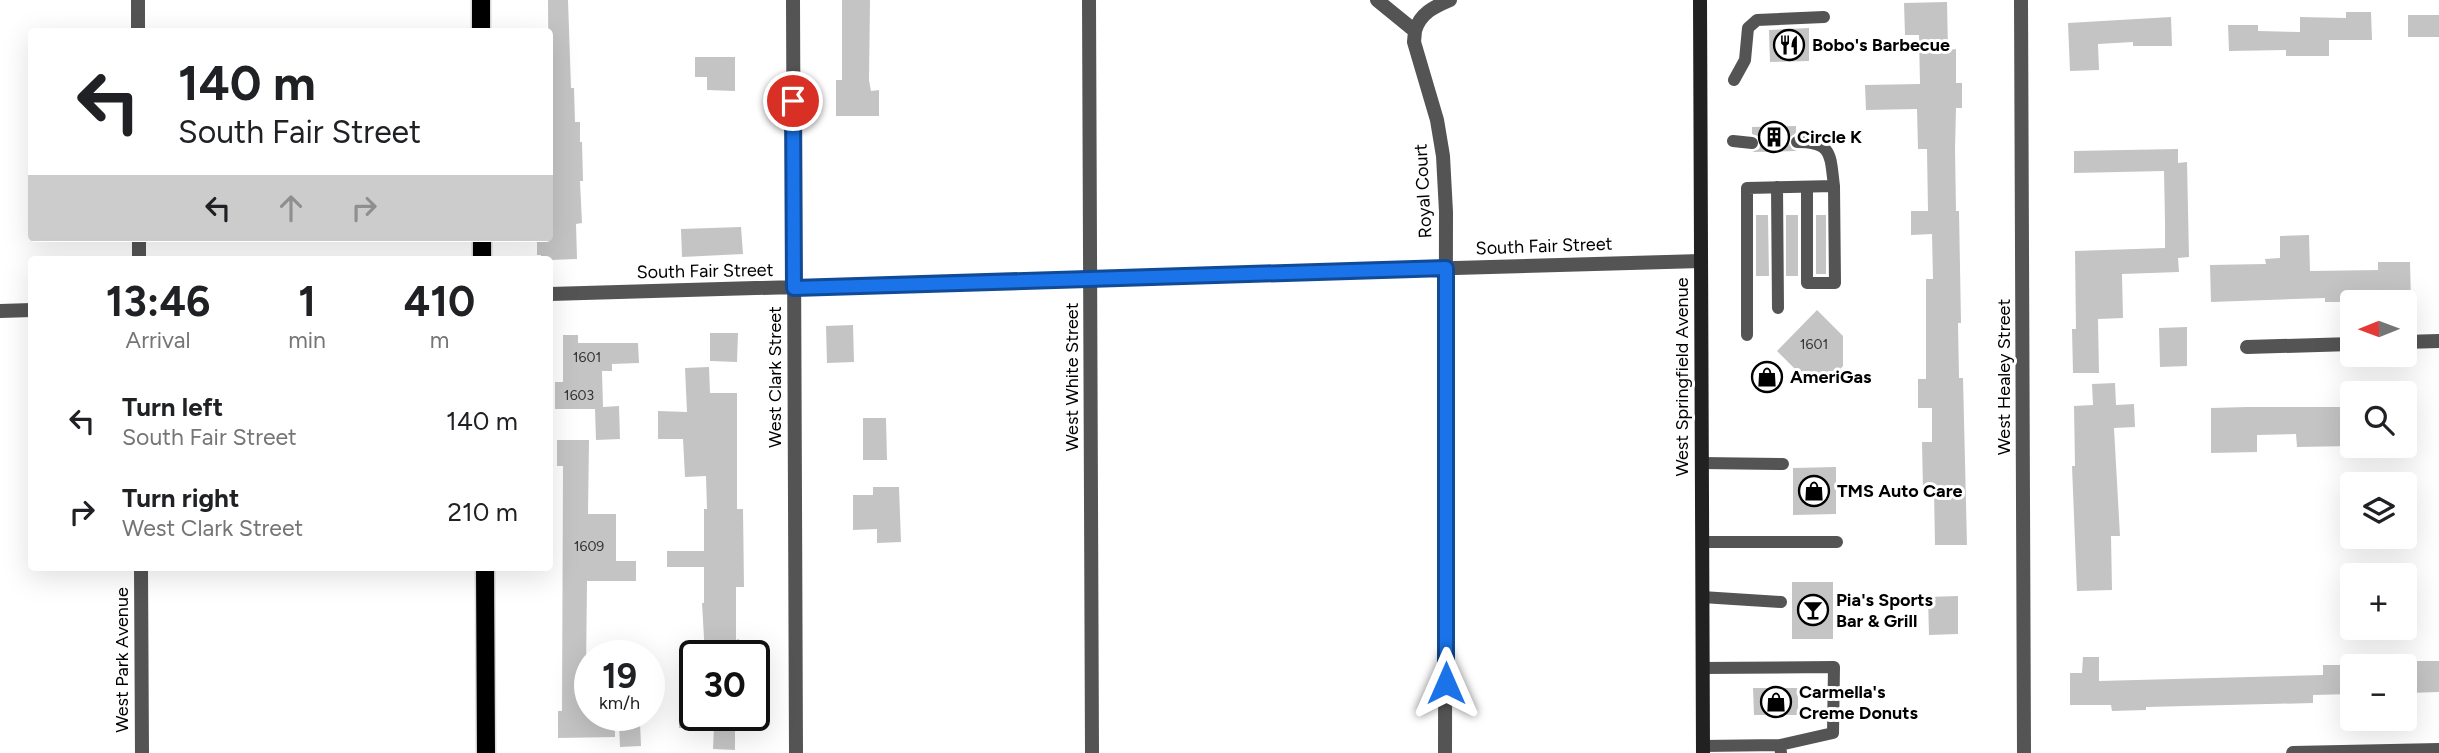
<!DOCTYPE html>
<meta charset="utf-8">
<style>
body{margin:0;font-family:Figtree,sans-serif;background:#f2f2f2;color:#202124;height:100vh;display:flex;flex-direction:column;font-size:26px;white-space:nowrap}
*{box-sizing:border-box;margin:0}
p{font-size:23px;color:#757577}
.icon{flex:none;width:38px;height:38px;fill:none;stroke:currentColor;stroke-width:2;stroke-linecap:round;stroke-linejoin:round}
.map{position:relative;flex:1;overflow:hidden}
.panel{position:absolute;left:28px;top:256px;width:525px;height:315px;display:flex;flex-direction:column;background:#fff;border-radius:7px;box-shadow:0 7px 28px #0002}
.panel>*{flex:none}
.hud{position:absolute;left:28px;top:28px;width:525px;height:214px;border-radius:7px;box-shadow:0 7px 28px #0002;background:#fff;color:#202124;overflow:hidden}
.needle{width:46px;rotate:269deg}
.controls{position:absolute;left:2340px;top:290px;display:grid;gap:14px}
.controls a{display:grid;place-items:center;width:77px;height:77px;border-radius:7px;background:#fff;box-shadow:0 7px 28px #0002;font-size:35px}
.speed{position:absolute;left:574px;top:640px;display:flex;gap:14px;font-size:35px;font-weight:700;text-align:center}
.speed>*{display:grid;place-content:center;width:91px;height:91px;border-radius:50%;background:#fff;box-shadow:0 7px 28px #0002;line-height:1}
.speed small{font-size:18px;font-weight:400}
.speed .limit{border:4px solid #111;border-radius:10px;background:#fff;color:#111}
.pin{position:absolute;display:grid;place-items:center;width:60px;height:60px;color:#fff;margin:-30px;border:4px solid #fff;border-radius:50%;box-shadow:0 2px 7px #0007}
.me{position:absolute;width:77px;margin:-38px;rotate:0deg;stroke-linejoin:round;filter:drop-shadow(0 0 5px #0008)}
.turn{display:flex;align-items:center;gap:24px;height:147px;padding:0 35px;font-size:32px}
.turn .icon{width:91px;height:91px;stroke-width:2.5}
.turn b{display:block;font-size:49px;line-height:60px}
.lanes{display:flex;align-items:center;height:66px;padding:0 35px;background:#0003;justify-content:center;gap:35px;direction:ltr}
.lanes .off{opacity:.35}
.eta{display:flex;justify-content:space-evenly;align-items:center;height:119px;text-align:center}
.eta b{font-size:42px;font-weight:700;line-height:49px}
ul{padding:0;list-style:none}
li{display:flex;align-items:center;gap:21px;height:91px;padding:0 35px}
li div{flex:1}
li b{display:block;font-size:26px}
li em{font-style:normal}
.map>svg:first-child{display:block}
.building{fill:#c4c4c4}
.lines{fill:none;stroke-linecap:round;stroke-linejoin:round}
.primary-casing{stroke:#dbdbdb;stroke-width:21}
.service{stroke:#545454;stroke-width:12}
.minor{stroke:#545454;stroke-width:14}
.secondary{stroke:#212121;stroke-width:14}
.primary{stroke:#000;stroke-width:18}
.route-casing{stroke:#114b97;stroke-width:18}
.route{stroke:#1a73e8;stroke-width:12}
.labels{text-anchor:middle;stroke-width:6;stroke-linejoin:round;paint-order:stroke}
.number-label{font-size:14px;fill:#313131}
.poi-label{font-size:18px;font-weight:bold;fill:#000;stroke:#fff;text-anchor:start}
.street-label{font-size:18px;fill:#000;stroke:#fff}
</style>
<div class="map">
<svg width="2439" height="753" viewBox="0 0 2439 753">
<rect width="100%" height="100%" fill="#fff"/>
<path class="building" d="M548,0H568L571,88H574L575,122H580V142H582L583,181H580L582,223L576,224L577,259L550,260L541,259V255H537V238H550Z
M842,0H870L869,80L871,91L879,90V116H836V80H842Z
M1947,2L1948,50L1956,49V83H1962V108H1956L1955,149L1956,211H1959L1961,323H1958L1959,378H1963L1967,545H1935L1934,490H1923L1922,442H1932V408H1918V379H1926V279H1933L1932,234L1911,235V211H1928L1927,149H1918L1917,109L1866,110L1865,85L1920,84L1919,35H1905L1904,3Z
M2346,12H2371L2372,40H2329V56H2286V50L2229,51L2228,25H2258V31L2300,32V17L2346,18Z
M2408,15H2439V37H2408Z
M2171,17L2172,46H2133V42L2098,44L2099,70L2070,71L2068,23Z
M1809,28V61L1770,62L1769,30Z
M695,57H735V91L707,90V77H695Z
M1796,126V133L1790,137L1788,142L1792,149L1797,151L1752,152L1759,149L1761,143L1758,136L1752,134V127Z
M2178,149V163L2187,162L2189,257L2178,258L2179,272L2122,274L2123,318L2098,319L2099,373H2073L2072,329H2076L2075,251L2165,248V222L2164,171L2074,173V151Z
M1756,215H1768L1769,276H1756Z
M1786,215H1798V276H1786Z
M1816,215H1826V274H1816Z
M741,227L743,254L682,257L681,229Z
M2309,235L2310,271L2378,270V262H2410L2411,302H2325V298L2211,302L2210,265L2266,264L2265,259L2280,258V236Z
M1817,310L1843,336V366L1834,376L1803,377L1777,351Z
M853,325L854,362L827,363L826,326Z
M2187,327V366L2160,367L2159,328Z
M710,333H738L737,362L710,361Z
M563,335H578V343H638L639,363L612,364V371H602L603,407L619,406L620,439L596,440L595,409H555V382H563Z
M709,367L710,393H737V509H743L744,587H736V640L739,639L740,656H705L702,603H704V567H667V551H704V509H707L706,476L685,477L683,439H658V411L687,412L685,368Z
M2115,383L2116,405L2134,404L2135,427L2114,428L2120,536H2111L2112,590L2077,591L2072,466H2075L2074,406L2093,405L2092,384Z
M2247,407H2352V446L2297,447L2296,434L2257,435V452L2211,453V408Z
M863,418H886L887,460H863Z
M557,440H589L588,514H616V561H636V581H587L586,671H590V716H615V737L558,738V711H562L563,466H557Z
M1836,467V514L1793,515V468Z
M873,487H899L901,542L877,543V529L853,530V495H873Z
M1792,582H1833V639H1792Z
M1958,596V634L1929,635L1928,597Z
M2083,657H2099V681L2323,675V665H2352V694L2313,695V703L2146,707V710L2112,711L2111,705H2070V673H2082Z
M2408,661H2439V692L2408,693Z
M1753,688H1798V715H1754Z
M695,701V728H679V702Z
M640,722L641,746L620,747L619,723Z
M714,726H735V750L713,749Z"/>
<g class="lines">
<g class="primary-casing">
<path id="primary" d="M481,0V32
M482,238V259
M485,567L486,753"/>
</g>
<path class="service" d="M1734,80L1745,60L1748,28L1757,20L1824,17
M1733,141L1752,143
M1797,142C1833,142 1830,155 1834,186
M1777,187L1778,308
M1747,335V188L1834,186L1835,283H1807V187
M1701,463L1783,464
M1702,542H1837
M1702,597L1781,602
M1702,668L1834,667L1833,733L1780,745
M1703,746L1780,745L1781,753"/>
<path class="minor" d="M138,0V32
M793,0L796,753
M1089,0L1092,753
M1377,0L1415,31L1414,42L1437,120L1443,156L1446,212L1445,753
M2021,0L2024,753
M1415,31C1420,13 1434,7 1450,0
M139,238V259
M550,294L1701,261
M0,311L32,310
M2404,342L2439,341
M2247,347L2352,344
M141,567L142,753
M2293,753L2439,750"/>
<path class="secondary" d="M1700,0L1703,753"/>
<use href="#primary" class="primary"/>
</g>
<g class="lines">
<g class="route-casing">
<path id="route" d="M793,101L794,288L1446,268V683"/>
</g>
<use href="#route" class="route"/>
</g>
<defs>
<g id="restaurant-ring" transform="scale(1.575)"><circle r="9.5" fill="#fff" stroke="#000" stroke-width="1.5"/><path d="M-5-6h1v4h1v-4h1v4h1v-4h1v5L-1.5 .5V6h-2V.5L-5-1ZM5-6V6H3V1.5H1.5Q1.5-4 5-6Z" fill="#000"/></g>
<g id="building-ring" transform="scale(1.575)"><circle r="9.5" fill="#fff" stroke="#000" stroke-width="1.5"/><path d="M-4-6H4V6H1V3H-1V6H-4ZM-2.5-4.3h1.7v1.8h-1.7ZM.8-4.3h1.7v1.8H.8ZM-2.5-1h1.7V.8h-1.7ZM.8-1h1.7V.8H.8Z" fill="#000"/></g>
<g id="shop-ring" transform="scale(1.575)"><circle r="9.5" fill="#fff" stroke="#000" stroke-width="1.5"/><path d="M-5-2.5h2.3a2.7 3.5 0 0 1 5.4 0H5L5.5 6h-11ZM-1.5-2.5h3a1.5 2.3 0 0 0-3 0Z" fill="#000"/></g>
<g id="bar-ring" transform="scale(1.575)"><circle r="9.5" fill="#fff" stroke="#000" stroke-width="1.5"/><path d="M-6-5H6L.8 .8V4.5H3.5V6h-7V4.5H-.8V.8Z" fill="#000"/></g>
</defs>
<g fill-rule="evenodd">
<use href="#restaurant-ring" x="1789" y="45"/>
<use href="#building-ring" x="1774" y="137"/>
<use href="#shop-ring" x="1767" y="377"/>
<use href="#shop-ring" x="1814" y="491"/>
<use href="#bar-ring" x="1813" y="610"/>
<use href="#shop-ring" x="1776" y="702"/>
</g>
<g class="labels">
<g class="number-label">
<text x="1814" y="349">1601</text>
<text x="587" y="362">1601</text>
<text x="579" y="400">1603</text>
<text x="589" y="551">1609</text>
</g>
<g class="poi-label">
<text x="1812" y="51">Bobo's Barbecue</text>
<text x="1797" y="143">Circle K</text>
<text x="1790" y="383">AmeriGas</text>
<text x="1837" y="497">TMS Auto Care</text>
<text x="1836" y="606">Pia's Sports<tspan x="1836" dy="21">Bar &amp; Grill</tspan></text>
<text x="1799" y="698">Carmella's<tspan x="1799" dy="21">Creme Donuts</tspan></text>
</g>
<g class="street-label">
<text transform="translate(1423 191) rotate(-93)" y="6">Royal Court</text>
<text transform="translate(1544 246) rotate(-2)" y="6">South Fair Street</text>
<text transform="translate(705 271) rotate(-1)" y="6">South Fair Street</text>
<text transform="translate(775 377) rotate(-90)" y="6">West Clark Street</text>
<text transform="translate(1072 377) rotate(-90)" y="6">West White Street</text>
<text transform="translate(1682 377) rotate(-90)" y="6">West Springfield Avenue</text>
<text transform="translate(2004 377) rotate(-90)" y="6">West Healey Street</text>
<text transform="translate(122 660) rotate(-90)" y="6">West Park Avenue</text>
</g>
</g>
</svg>
<div class="controls">
<a><svg class="needle" viewBox="-14 -14 28 28"><path d="M0-13l5 13h-10z" fill="#e53935"/><path d="M0 13l5-13h-10z" fill="#757577"/></svg></a>
<a><svg class="icon" aria-label="search" viewBox="0 0 24 24"><circle cx="10" cy="10" r="6"/><path d="M15 15l6 6"/></svg></a>
<a><svg class="icon" aria-label="layers" viewBox="0 0 24 24"><path d="M12 4l9 5-9 5-9-5zM3 14l9 5 9-5"/></svg></a>
<a>+</a>
<a>−</a>
</div>
<div class="speed"><div>19<small>km/h</small></div><div class="limit">30</div></div>
<div class="pin" style="left:793px;top:101px;background:#d93025"><svg class="icon" aria-label="arrive" viewBox="0 0 24 24"><path d="M6 21V4h12l-3 4 3 4H6"/></svg></div>
<svg class="me" style="left:1446px;top:683px" viewBox="-20 -20 40 40"><path d="M0-17L14 15 0 8-14 15z" fill="#1a73e8" stroke="#fff" stroke-width="4"/></svg>
<div class="hud">
<div class="turn"><svg class="icon" aria-label="left" viewBox="0 0 24 24"><path d="M17 20v-9H6M10 6l-5 5 5 5"/></svg><div><b>140 m</b>South Fair Street</div></div>
<div class="lanes"><svg class="icon" aria-label="left" viewBox="0 0 24 24"><path d="M17 20v-9H6M10 6l-5 5 5 5"/></svg><svg class="icon off" aria-label="ahead" viewBox="0 0 24 24"><path d="M12 20V5M6 11l6-6 6 6"/></svg><svg class="icon off" aria-label="right" viewBox="0 0 24 24"><path d="M7 20v-9h11M14 6l5 5-5 5"/></svg></div>
</div>
<section class="panel">
<div class="eta">
<div><b>13:46</b><p>Arrival</p></div>
<div><b>1</b><p>min</p></div>
<div><b>410</b><p>m</p></div>
</div>
<ul>
<li><svg class="icon" aria-label="left" viewBox="0 0 24 24"><path d="M17 20v-9H6M10 6l-5 5 5 5"/></svg><div><b>Turn left</b><p>South Fair Street</p></div><em>140 m</em></li>
<li><svg class="icon" aria-label="right" viewBox="0 0 24 24"><path d="M7 20v-9h11M14 6l5 5-5 5"/></svg><div><b>Turn right</b><p>West Clark Street</p></div><em>210 m</em></li>
</ul>
</section>
</div>
